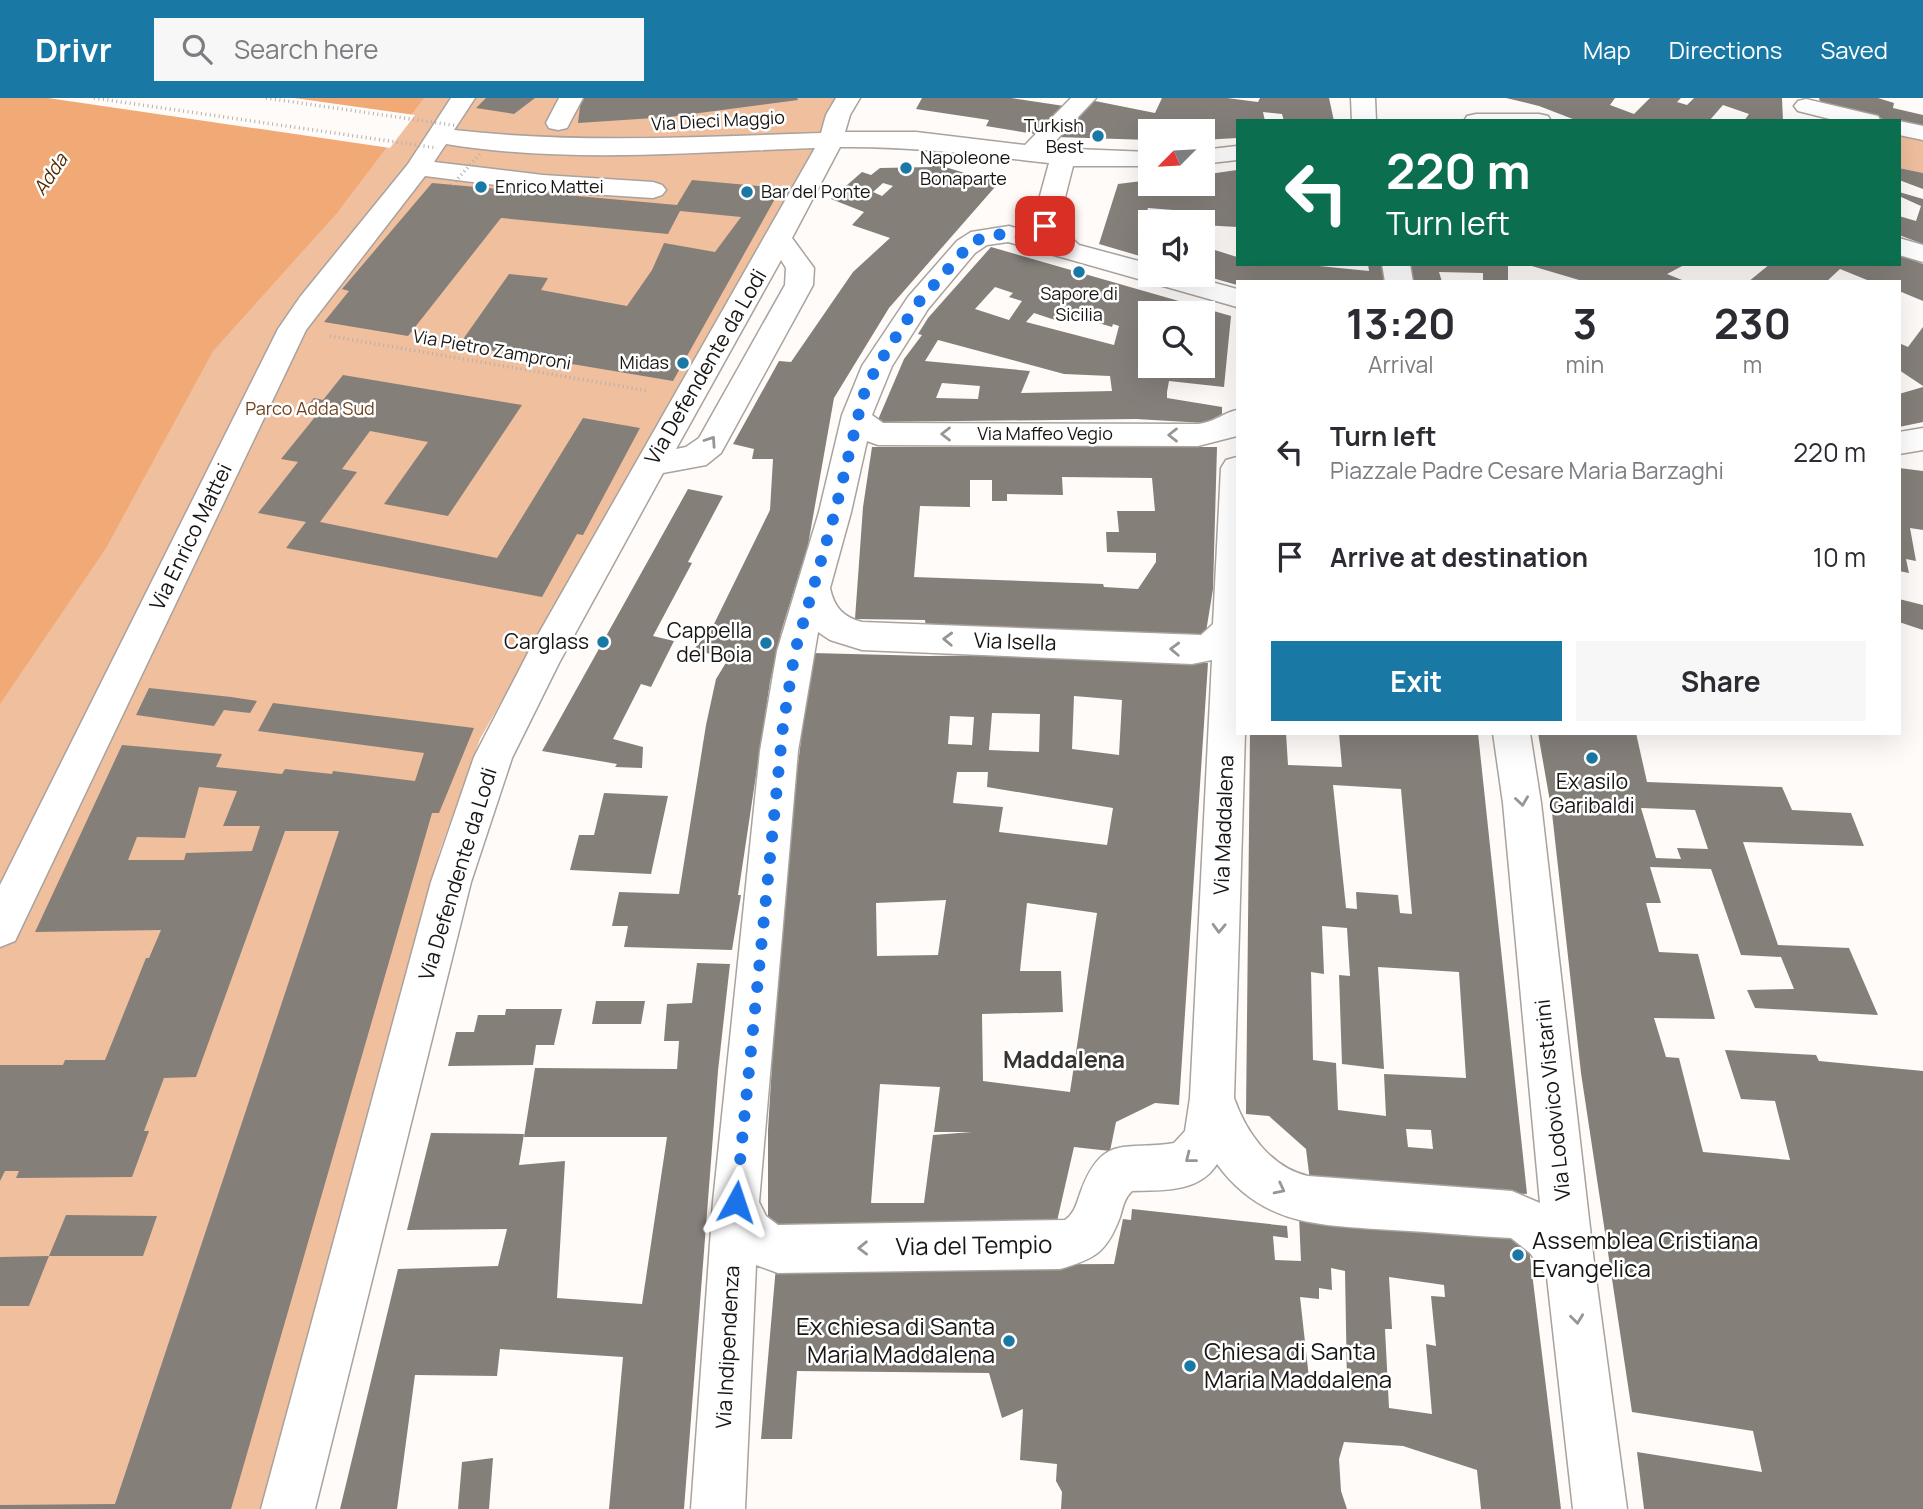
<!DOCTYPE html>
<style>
body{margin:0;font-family:Manrope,sans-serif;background:#f7f7f7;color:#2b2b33;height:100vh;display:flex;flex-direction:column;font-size:26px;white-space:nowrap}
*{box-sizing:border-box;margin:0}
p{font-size:23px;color:#7c7c81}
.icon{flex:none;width:38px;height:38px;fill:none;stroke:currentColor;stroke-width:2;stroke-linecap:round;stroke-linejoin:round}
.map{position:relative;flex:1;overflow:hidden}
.panel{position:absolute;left:1236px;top:182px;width:665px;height:455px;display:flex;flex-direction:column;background:#fff;border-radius:0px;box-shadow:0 7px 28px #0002}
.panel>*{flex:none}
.guide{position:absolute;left:1236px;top:21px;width:665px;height:147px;border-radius:0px;box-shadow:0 7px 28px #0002;background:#0b6e4f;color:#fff;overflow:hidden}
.needle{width:46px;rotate:246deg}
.fabs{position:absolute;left:1138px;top:21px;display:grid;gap:14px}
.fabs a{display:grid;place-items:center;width:77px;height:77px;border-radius:0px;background:#fff;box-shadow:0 7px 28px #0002;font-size:35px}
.pin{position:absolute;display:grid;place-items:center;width:60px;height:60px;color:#fff;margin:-30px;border-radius:14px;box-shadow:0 4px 10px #0006}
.me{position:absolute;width:77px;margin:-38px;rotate:5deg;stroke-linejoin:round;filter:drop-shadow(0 0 5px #0008)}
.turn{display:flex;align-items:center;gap:24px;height:147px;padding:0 35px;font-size:32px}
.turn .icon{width:91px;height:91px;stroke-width:2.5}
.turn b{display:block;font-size:49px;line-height:60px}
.eta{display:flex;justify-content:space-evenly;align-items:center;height:119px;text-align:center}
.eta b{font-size:42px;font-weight:700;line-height:49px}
.action{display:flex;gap:14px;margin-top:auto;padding:14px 35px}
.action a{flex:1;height:80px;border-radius:0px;background:#1a78a5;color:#fff;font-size:28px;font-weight:700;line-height:80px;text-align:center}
.action a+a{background:#f7f7f7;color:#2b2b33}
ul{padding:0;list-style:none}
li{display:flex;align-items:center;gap:21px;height:105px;padding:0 35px}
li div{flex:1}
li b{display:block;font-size:26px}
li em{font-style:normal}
header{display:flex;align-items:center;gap:42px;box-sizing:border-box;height:98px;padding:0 35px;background:#1a78a5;color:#fff}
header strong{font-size:33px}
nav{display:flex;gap:38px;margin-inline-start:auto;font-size:24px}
.search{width:490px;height:63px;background:#f7f7f7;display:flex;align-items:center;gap:18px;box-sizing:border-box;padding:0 24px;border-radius:0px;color:#7c7c81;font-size:26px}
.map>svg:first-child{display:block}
.green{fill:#f0bf9e}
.water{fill:#f1a975}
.pier{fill:#fffbf8}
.building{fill:#857f7a;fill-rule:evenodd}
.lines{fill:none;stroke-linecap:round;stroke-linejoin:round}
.minor-casing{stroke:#a9a29d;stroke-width:3}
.path{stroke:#b3b0ad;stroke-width:3.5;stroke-dasharray:1 3.5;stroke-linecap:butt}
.minor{fill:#fff;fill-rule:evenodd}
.path-bridge{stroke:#b3b0ad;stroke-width:3.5;stroke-dasharray:1 3.5;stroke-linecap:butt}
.oneway{stroke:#979695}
.route{stroke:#1a73e8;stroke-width:12;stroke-dasharray:0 21.6}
.poi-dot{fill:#1a78a5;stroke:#fff;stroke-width:2.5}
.labels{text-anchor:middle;stroke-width:5;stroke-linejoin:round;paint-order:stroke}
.far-street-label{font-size:18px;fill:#181614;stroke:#fff}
.far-poi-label{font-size:18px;fill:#181614;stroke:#fff;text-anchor:start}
.far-park-label{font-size:18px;fill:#71421d;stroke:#fff}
.far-water-label{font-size:19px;font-style:italic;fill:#572a00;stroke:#fff}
.street-label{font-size:21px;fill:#181614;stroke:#fff}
.poi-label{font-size:21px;fill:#181614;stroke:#fff;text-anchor:end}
.neighbourhood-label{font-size:23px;font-weight:bold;fill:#393430;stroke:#fff}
.near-poi-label{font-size:24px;fill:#181614;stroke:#fff;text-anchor:start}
.near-street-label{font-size:24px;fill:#181614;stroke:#fff}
</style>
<header>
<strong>Drivr</strong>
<div class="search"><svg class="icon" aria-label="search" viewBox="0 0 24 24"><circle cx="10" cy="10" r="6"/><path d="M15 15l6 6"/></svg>Search here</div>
<nav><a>Map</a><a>Directions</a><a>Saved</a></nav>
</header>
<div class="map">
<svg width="1923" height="1411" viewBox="0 0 1923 1411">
<rect width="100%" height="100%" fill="#fffbf8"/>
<path class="green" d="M0,0H845L480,641L439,755L263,1411H0Z
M1899,35L1923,41V75L1899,70Z"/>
<path class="water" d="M0,0H424L337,115L213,253L106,450L0,606Z"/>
<path class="pier" d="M48,0H294L415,17L390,50Z"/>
<path class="building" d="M486,0H535L514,16L476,10Z
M581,0H797L798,2L669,19L578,25Z
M922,0H1011L1064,8L1034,36L986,28L989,22L916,11Z
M1162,0H1227L1258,4L1260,0H1329L1334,23H1284L1282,16L1263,14L1265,23H1237V40L1202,42V33H1150V42L1056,39L1090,2L1155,15Z
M1506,0H1615L1610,7L1634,16L1650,0H1681L1677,4L1687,7L1694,0H1782L1783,23H1744L1749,16L1723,7L1709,23H1578L1539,8Z
M1819,0H1878L1894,5L1893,10L1923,17V30L1821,7Z
M932,65L978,79L986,75L1002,81L889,210L834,300L808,447L781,534L770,584L738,797H741L732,852L624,849L628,828H612L619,794L679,796L706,627L716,581L727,563L695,550L711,532L770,412L773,361H752L754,351L733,346L779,263L791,264L853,174L890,140L852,127L864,114L831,101L862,74L871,77L880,70L932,69ZM883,85L893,88L882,98L873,94Z
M1899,70L1923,75V91L1899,82Z
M1237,72V129L1202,127L1199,114L1148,110L1142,130L1150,133V161L1099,146L1118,86L1150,82V86H1202V77Z
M692,82L781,90L673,283L459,247L509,176L548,180L541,192L627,208L652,172L664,145L715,154L741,119L680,113L668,136L501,120L408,238L324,224L349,193L342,191L432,85L677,107Z
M1899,94L1923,101V146L1899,137V118L1916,123L1921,108L1899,98Z
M1202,148L1237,159V166H1299L1369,173L1368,166H1387L1389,184H1237V187L1202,177Z
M991,149L1231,218L1224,289L1169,283L1167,294V300L1222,309V316L1205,325L1136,321L877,324L904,261L922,237L918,236L928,220ZM995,189L1013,195L1009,199L1022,203L1009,222L975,211ZM1034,215L1058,223L1065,215L1112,229L1113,226L1119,228L1114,247L1026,224ZM1150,215H1202V268H1150V255L1141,254L1143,246L1150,247ZM938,242L1064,276L1110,278L1112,293L1021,295L1030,273L925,263ZM942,285L980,288L978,301L936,300Z
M1899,157L1923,166V203L1899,193V184H1872L1840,171L1826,184H1748L1770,166H1899Z
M1407,166H1508V184H1483V175L1439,174L1442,184H1409Z
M1525,166H1686L1667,176L1687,184H1586Z
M1923,229V288L1899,272V245L1908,249Z
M343,277L522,307L448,418L384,406L428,344L370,333L342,371L357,374L320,424L497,460L583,320L640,330L583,437L577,436L542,499L286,450L306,424L258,415L298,364L281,361L319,314L304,312L314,300L323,302Z
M1923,289V324L1899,329V296Z
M872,349H1217L1213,491L1205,540L926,529L925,522L855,521L863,409ZM1062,379L1152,380L1155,413H1117L1119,434H1106L1107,454L1156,455V464L1138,491L1104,489L1103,486L914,479L920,408L970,409V382H992V403H1007V396L1063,397Z
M1899,370L1923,373V432L1910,430L1916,463L1906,461L1909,475L1899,473Z
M688,391L723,398L688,464L692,465L653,538L674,543L651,589L641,586L613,641L643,649L642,670L615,669L617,666L542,653Z
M1899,501L1923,507V532L1899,524Z
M812,555L928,558L1050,557L1208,565L1179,1007L1155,1005L1116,1024L1110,1053L1074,1049L1055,1132L768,1129V1032L783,785ZM1074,598L1122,602L1119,657L1072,651ZM992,615L1040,616L1039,654L989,652ZM950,618L974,619L972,647L948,646ZM957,674H988L987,689L1113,710L1107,747L999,734L1003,709L953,705ZM946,802L938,857L877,858L876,805ZM1027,805L1097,815L1070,994L983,983L982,916L1063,914L1061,873H1020ZM880,986L940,989L934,1034H972L933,1037L924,1105H871Z
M149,590L231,599L257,603L250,615L224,612L214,628L136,617Z
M273,605L474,630L439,715H432L231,1411H0V1407L115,1406L339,733H285L196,979L164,980L144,1033H149L132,1079L16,1080L19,1073H5L0,1083V967H63L65,962H105L146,860H149L161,832L35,834L122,647L222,656L216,669L282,676L285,671L332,676L333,673L415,683L424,655L258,633ZM199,689L237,693L223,728H260L252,753L186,755L184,762H128L137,739L185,740Z
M1250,635H1286L1288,667L1342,669L1339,635H1478L1527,1096L1310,1083L1306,1051L1269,1018L1246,1016ZM1333,687L1401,691L1412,816L1400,815L1398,797L1356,794L1357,811L1346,810ZM1322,828L1347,830L1350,878L1339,877L1342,966L1384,971L1378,869L1459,874L1466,980L1384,976L1386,1018L1338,1012L1336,965L1313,962L1311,874L1324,876ZM1406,1031L1431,1032L1433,1051L1408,1049Z
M1538,635H1636L1647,684L1782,689L1792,712L1851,715L1864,748L1743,744L1778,847L1849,850L1878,917L1755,910L1747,892L1794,891L1781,859L1741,857L1711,771L1650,769L1661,805H1646L1659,854L1698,856L1715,921L1654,920L1666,959L1679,960L1703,1054L1790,1062L1775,1003L1741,1001L1725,952L1816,957L1819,963L1923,973V1411H1644L1637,1354L1762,1374L1753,1333L1632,1314L1581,975L1552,715ZM1641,710L1695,712L1708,751L1677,750L1681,761L1656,760Z
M604,695L668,698L651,776L570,772L579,737H594Z
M697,865L730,866L718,973L684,1411H609L623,1259L500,1251L497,1278L415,1277L397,1411H340L398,1171L498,1168L507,1131L407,1132L431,1035L524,1036L519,1067L565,1063L557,1200L642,1206L667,1039H524L535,970L677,971L679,943H664L667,906L692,905Z
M596,903H645L641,926H592Z
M506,911H562L554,947H536L533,967L448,968L456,934H474L478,917H505Z
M1132,1111L1287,1128L1288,1140L1273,1138L1275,1162L1301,1163L1299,1118L1527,1134L1561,1411H1481L1477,1372L1403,1348L1344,1344L1339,1361L1341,1393L1347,1411H1061L1062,1394L1056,1383L1057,1366L1020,1362L1023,1311L1002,1320L989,1275L797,1273L792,1341H761L776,1168L1114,1166L1123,1121L1131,1122ZM1331,1170L1345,1173L1347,1285L1309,1280L1300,1199L1319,1201V1190L1332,1192ZM1389,1179L1444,1187L1445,1199L1431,1198L1436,1248L1426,1246L1432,1316L1389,1310L1385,1231H1392Z
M66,1117L157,1118L143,1158H49L29,1208H0V1159L49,1158Z
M493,1360L489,1411H458L462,1364Z"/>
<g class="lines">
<g class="minor-casing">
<path id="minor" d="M451,0H475L454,32C577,46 698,39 821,35L826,17L836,0H860L850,17L845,34H916L1025,47L1071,0H1096L1049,50L1150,54V68H1073L1058,127L1079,147L1150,166V177H1186L1237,191V209L1008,144L987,147L975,155L928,211L892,268L872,317L883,325L1198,326C1218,323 1220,316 1237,312V338L1198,348L878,347L867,343L851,414L830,490C834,509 843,519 862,524L1201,537L1213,526L1221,370L1226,362L1237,359V635H1245L1234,1000C1246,1034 1270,1069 1308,1078L1512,1093L1540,1105L1503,705L1493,635H1530L1541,705L1595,1173L1627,1411H1573L1547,1179L1530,1155L1511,1140C1471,1138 1431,1134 1392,1132C1321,1127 1263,1129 1217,1066C1199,1095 1162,1092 1132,1093C1124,1101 1123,1109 1120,1119C1107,1154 1095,1161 1060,1171L778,1175L756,1167L745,1411H691L713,1104L760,653L777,553L819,414L842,317L862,268L908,199L957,143L971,134L1009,128L1038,136L1032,127L1049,65C978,57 912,48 840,49L792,140L814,170L813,187L721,355L706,367L663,375L559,565L512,660L471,784L315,1411H261L431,784L474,659L531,549L815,50C693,54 567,66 446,46L434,64L543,77L653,84L662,87L666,92L662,97L653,100L543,93L425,78L306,232L15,843L0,849V787L278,231L300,199L408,66ZM781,162L786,170L785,187L699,340L686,349L676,351ZM818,534L830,542L862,552L1192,566L1212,562L1190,1000L1185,1033L1174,1045C1125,1053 1103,1035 1081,1093C1077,1104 1075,1115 1065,1122L778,1127L766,1118L759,1104L798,653Z
M559,0H583L567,30L558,32L549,30L546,25Z
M1351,0H1375L1376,23H1352Z
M1806,1L1878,18L1881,23H1838L1798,13L1794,8L1798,3Z
M1476,16H1539L1548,18L1551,23H1464L1467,18Z
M1899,23L1923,28V42L1899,37Z
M1237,48V62L1202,66V52Z
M1899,140L1923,147V164L1899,157Z
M1382,166H1410L1413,184H1385Z
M1923,330V352L1899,356V334Z"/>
</g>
<path class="path" d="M330,238L649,293"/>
<use href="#minor" class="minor"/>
<path class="path-bridge" d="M94,0L437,50
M266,0L459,28
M452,87L480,56"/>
</g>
<defs><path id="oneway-chevron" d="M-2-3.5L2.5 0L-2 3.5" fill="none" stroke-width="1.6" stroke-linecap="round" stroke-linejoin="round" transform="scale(1.75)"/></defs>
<g class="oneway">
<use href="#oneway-chevron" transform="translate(946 336) rotate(-180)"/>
<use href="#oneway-chevron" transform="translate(1173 337) rotate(-180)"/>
<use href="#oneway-chevron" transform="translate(711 343) rotate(-56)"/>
<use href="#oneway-chevron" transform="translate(948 541) rotate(-178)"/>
<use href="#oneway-chevron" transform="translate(1175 551) rotate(-178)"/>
<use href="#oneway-chevron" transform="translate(1522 703) rotate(82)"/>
<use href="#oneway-chevron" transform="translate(1219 830) rotate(92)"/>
<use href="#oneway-chevron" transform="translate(1190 1060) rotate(142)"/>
<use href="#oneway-chevron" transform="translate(1280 1091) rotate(27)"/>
<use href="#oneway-chevron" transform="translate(863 1150) rotate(179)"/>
<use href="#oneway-chevron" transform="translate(1577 1221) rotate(83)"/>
</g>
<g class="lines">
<path class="route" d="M736,1104L783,628L795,553L835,414L863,298L877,268L918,205L972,144L990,137L1009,136L1069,152L1056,143L1045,128"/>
</g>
<g class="poi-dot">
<circle cx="1098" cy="38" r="7"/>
<circle cx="906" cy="70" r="7"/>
<circle cx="481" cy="89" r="7"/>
<circle cx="747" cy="94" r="7"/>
<circle cx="1079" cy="174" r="7"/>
<circle cx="683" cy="265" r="7"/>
<circle cx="603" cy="544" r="7"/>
<circle cx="766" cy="545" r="7"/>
<circle cx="1592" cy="660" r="7"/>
<circle cx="1518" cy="1157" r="7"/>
<circle cx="1009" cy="1243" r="7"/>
<circle cx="1190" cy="1268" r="7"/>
</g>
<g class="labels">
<g class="far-street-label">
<text transform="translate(718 23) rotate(-3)" y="6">Via Dieci Maggio</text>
<text transform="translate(492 252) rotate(10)" y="6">Via Pietro Zamproni</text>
<text x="1045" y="342">Via Maffeo Vegio</text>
</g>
<g class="far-poi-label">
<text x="1084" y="34" text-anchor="end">Turkish<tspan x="1084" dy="21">Best</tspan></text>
<text x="920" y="66">Napoleone<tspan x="920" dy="21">Bonaparte</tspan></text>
<text x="495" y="95">Enrico Mattei</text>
<text x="761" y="100">Bar del Ponte</text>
<text x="1079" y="202" text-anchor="middle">Sapore di<tspan x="1079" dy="21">Sicilia</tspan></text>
<text x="669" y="271" text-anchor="end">Midas</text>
</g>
<g class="far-park-label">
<text x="310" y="317">Parco Adda Sud</text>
</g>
<g class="far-water-label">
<text transform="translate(50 76) rotate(-56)" y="7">Adda</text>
</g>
<g class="street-label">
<text transform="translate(706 269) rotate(-60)" y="7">Via Defendente da Lodi</text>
<text transform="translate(191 439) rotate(-64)" y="7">Via Enrico Mattei</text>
<text transform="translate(1015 544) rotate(2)" y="7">Via Isella</text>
<text transform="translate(1224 727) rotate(-88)" y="7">Via Maddalena</text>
<text transform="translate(458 776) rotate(-73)" y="7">Via Defendente da Lodi</text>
<text transform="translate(1553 1002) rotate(-96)" y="7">Via Lodovico Vistarini</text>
<text transform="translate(728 1249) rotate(-87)" y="7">Via Indipendenza</text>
</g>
<g class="poi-label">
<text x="752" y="540">Cappella<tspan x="752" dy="24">del Boia</tspan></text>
<text x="589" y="551">Carglass</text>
<text x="1592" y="691" text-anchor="middle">Ex asilo<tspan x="1592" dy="24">Garibaldi</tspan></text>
</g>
<g class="neighbourhood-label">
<text x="1064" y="970">Maddalena</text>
</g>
<g class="near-poi-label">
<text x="1532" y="1151">Assemblea Cristiana<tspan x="1532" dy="28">Evangelica</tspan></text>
<text x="995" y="1237" text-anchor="end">Ex chiesa di Santa<tspan x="995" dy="28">Maria Maddalena</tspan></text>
<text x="1204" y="1262">Chiesa di Santa<tspan x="1204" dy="28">Maria Maddalena</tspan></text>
</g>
<g class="near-street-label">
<text transform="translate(974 1148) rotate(-1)" y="8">Via del Tempio</text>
</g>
</g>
</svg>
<div class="fabs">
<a><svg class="needle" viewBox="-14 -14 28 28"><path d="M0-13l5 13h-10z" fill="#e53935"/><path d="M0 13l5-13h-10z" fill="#7c7c81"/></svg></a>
<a><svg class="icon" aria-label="sound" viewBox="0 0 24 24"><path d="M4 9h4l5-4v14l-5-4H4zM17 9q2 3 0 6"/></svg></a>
<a><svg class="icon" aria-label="search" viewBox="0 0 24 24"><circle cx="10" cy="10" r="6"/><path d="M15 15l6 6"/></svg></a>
</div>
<div class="pin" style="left:1045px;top:128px;background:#d93025"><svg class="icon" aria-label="arrive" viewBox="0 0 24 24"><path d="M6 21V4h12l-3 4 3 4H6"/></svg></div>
<svg class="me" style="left:736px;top:1104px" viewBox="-20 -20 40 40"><path d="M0-17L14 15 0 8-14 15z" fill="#1a73e8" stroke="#fff" stroke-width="4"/></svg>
<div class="guide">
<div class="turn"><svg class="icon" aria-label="left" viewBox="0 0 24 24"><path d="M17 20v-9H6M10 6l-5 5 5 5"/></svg><div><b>220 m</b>Turn left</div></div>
</div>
<section class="panel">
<div class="eta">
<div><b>13:20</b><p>Arrival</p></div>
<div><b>3</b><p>min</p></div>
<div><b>230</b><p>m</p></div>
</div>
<ul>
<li><svg class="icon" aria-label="left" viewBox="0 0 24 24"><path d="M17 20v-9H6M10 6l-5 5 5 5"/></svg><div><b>Turn left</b><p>Piazzale Padre Cesare Maria Barzaghi</p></div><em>220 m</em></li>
<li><svg class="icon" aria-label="arrive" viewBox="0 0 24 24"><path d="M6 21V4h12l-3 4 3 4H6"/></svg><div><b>Arrive at destination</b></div><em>10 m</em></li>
</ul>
<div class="action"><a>Exit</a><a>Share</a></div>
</section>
</div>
